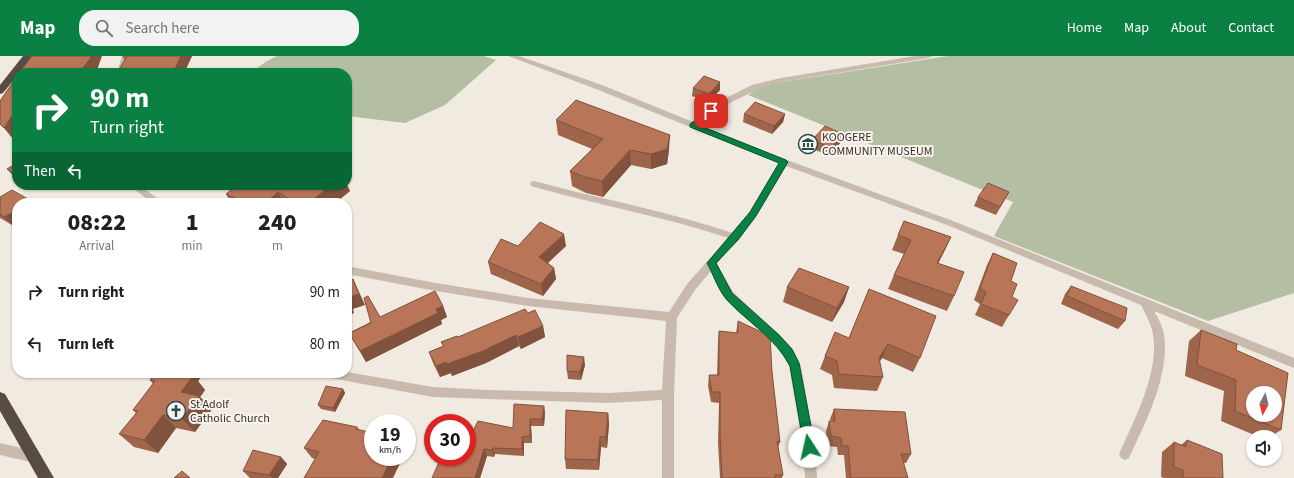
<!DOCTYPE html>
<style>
body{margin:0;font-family:"Source Sans 3",sans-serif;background:#f2f2f2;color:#202124;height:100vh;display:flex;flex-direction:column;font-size:15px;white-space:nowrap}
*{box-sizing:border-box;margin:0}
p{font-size:13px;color:#757577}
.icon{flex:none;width:22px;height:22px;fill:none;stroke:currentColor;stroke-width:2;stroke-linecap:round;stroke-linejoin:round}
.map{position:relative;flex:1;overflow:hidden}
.sheet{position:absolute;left:12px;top:142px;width:340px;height:180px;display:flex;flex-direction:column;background:#fff;border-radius:16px;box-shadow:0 1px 3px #0004}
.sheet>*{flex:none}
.guide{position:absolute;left:12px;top:12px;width:340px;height:122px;border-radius:16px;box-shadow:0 1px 3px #0004;background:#0b8043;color:#fff;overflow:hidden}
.needle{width:26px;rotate:187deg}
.buttons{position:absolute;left:1246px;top:330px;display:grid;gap:8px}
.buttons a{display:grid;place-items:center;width:36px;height:36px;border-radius:50%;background:#fff;box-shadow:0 1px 3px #0004;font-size:20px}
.speed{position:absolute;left:364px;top:358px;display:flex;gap:8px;font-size:20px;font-weight:700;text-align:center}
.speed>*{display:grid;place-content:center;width:52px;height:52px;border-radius:50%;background:#fff;box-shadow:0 1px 3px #0004;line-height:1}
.speed small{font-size:10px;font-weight:400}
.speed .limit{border:6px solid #d22;background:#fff;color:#111}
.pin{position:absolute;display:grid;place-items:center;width:34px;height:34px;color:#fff;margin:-17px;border-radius:8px;box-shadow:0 2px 6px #0006}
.me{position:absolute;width:44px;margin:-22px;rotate:350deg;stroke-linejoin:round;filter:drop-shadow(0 0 3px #0008)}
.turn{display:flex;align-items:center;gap:14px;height:84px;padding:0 12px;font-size:18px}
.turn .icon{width:52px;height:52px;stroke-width:2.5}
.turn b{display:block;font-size:28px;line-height:34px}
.then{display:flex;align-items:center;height:38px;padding:0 12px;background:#0003;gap:8px;font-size:15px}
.eta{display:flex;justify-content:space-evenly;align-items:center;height:68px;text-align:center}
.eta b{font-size:24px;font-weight:800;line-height:28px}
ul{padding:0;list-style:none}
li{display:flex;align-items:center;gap:12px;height:52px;padding:0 12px}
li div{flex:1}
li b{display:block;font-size:15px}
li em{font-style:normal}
header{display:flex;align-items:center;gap:24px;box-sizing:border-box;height:56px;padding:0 20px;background:#0b8043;color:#fff}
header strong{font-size:19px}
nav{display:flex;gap:22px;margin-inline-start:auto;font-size:14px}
.search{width:280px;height:36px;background:#f2f2f2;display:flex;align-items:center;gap:10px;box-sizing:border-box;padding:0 14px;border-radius:16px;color:#757577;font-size:15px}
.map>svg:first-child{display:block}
.green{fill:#b3bea2}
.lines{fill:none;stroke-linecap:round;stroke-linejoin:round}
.minor{fill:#c8bbae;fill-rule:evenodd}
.highway{fill:#574b43;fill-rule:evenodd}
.wall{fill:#9e654b}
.shaded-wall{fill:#81523d}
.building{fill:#b87557;stroke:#81523d;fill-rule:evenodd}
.route{fill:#0b8043;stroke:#07532c}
.labels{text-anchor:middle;stroke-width:4;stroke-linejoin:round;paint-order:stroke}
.poi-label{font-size:12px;fill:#37302b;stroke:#f8f4ed;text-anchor:start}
</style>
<header>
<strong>Map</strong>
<div class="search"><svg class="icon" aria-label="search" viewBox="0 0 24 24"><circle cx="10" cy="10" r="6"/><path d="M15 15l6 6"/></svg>Search here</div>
<nav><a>Home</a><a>Map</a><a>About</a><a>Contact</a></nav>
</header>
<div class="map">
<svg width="1294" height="422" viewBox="0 0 1294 422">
<rect width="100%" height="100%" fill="#f1eae1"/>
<path class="green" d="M277,0H484L496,4L445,49L405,67L347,60V17H250L267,5Z
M948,0H1294V237L1208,265L994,180L1013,146C924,111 836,74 748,39L759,31L776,27Z"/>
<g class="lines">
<path class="minor" d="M122,0H130L125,17H117Z
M508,0H519L602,29L693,66L718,46L752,29L781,22L915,0H933L929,2L782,26L758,33L724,50L700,69L787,104L953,165L1294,302V312L1154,255C1158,262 1162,269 1164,278C1170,320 1146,365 1129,402L1125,404L1121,402L1119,398C1134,364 1162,312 1152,274C1150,266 1145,257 1141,249L947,169L786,110L756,160L717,208L733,236L780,279L792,293L801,310L815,391L817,422H805L803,391L789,310C775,281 746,266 726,242C720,235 715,224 711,215L695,234L677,262L674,339V422H662V344L608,347L433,341L320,320L318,317L347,316L433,331L487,334L608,337L662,334L666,265L528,250L430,234L347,218V210L430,226L528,242L669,256L687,228L728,182C664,160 596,149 531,130L530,128L531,126L534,125C600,143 668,155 733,177L750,156L779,107L596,33Z
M129,129H139L164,147H152Z
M0,387L35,395L39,397L41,401L39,405L35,407L0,399Z"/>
<path class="highway" d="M23,0H32L19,17H17V20L3,37L0,38V29Z
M0,336L5,338L54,422H38L0,355Z"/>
</g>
<path class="wall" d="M122,0H192L184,17L125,4Z
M693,32L720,34L708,46L692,40Z
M744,58H785L783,66L772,78L743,66Z
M556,64L669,94L667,108L651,113L631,109L603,141L586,137L572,130L570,115L592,93L558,79Z
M843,78L841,86L829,100L811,92L812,84Z
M17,107V124L15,122L7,113Z
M347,129L350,135L335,147H231L226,138Z
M1009,136L996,159L974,150L978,141Z
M0,141L17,147V167L12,169L0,162Z
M898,179L951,181L938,208L954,240L947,255L888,233L894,219L904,198L892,194Z
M518,190H566L548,207L554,212L556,223L543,240L491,218L488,206Z
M993,197L1011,225L1012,241L1009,259L1002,271L975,259L980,248L974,244L987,209Z
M1071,230L1125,265L1118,273L1061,248L1065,238Z
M787,231H849L844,246L832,266L783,246Z
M869,233L920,302L913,316L882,302L879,306L883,321L877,335L834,332L832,319L820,313L825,300L849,282Z
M443,250L447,261L441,264L442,268L366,306L349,277L380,261Z
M528,257L543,270L545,281L521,293L519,290L486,307L452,320L451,317L440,321L433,307L429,296L443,290L441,286L458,281Z
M738,265L772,316L780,386L778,392L783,419L782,422H720L718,387L719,347L711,346L708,330L709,319H717L718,286L719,275L736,277Z
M1201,274L1236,294L1281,374L1270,381H1259L1221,365L1224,335L1185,320L1189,285Z
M585,309L581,324L568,323L567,315Z
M155,317H198L201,321L198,325L205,334L200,341L212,353L195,376L176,372L158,397L134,391L119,378L136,357L133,354L153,328L150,324Z
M343,333L345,337L335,356L321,353L318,349Z
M544,350L545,357L544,370H531L532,387H524V400L495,398L494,401L487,400L480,422H432L471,379L513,372Z
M834,353L911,398L906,407H903L908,422H846L844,399H838L837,391L827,390L826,375L829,365H831L830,363Z
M608,357L609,368L607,392L601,391L599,414L566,413L565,403Z
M357,371L359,373L315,403L312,402L304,392Z
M1187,384L1223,422H1164L1161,421L1162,396L1174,386L1181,389Z
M281,401L287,408L278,422H250L243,415Z"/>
<path class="shaded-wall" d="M91,0H102L97,14L94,17H79Z
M181,0H192L184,17H173Z
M720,26V34L708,46L709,38Z
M17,52V76L13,83L4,72Z
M785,58L783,66L772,78L774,70Z
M843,78L841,86L829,100L831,92Z
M670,79L669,94L667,108L651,113V98Z
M630,94L631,109L603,141L602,125Z
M331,129H347L350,135L335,147H309Z
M278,136L284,147H265Z
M17,154V167L12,169L4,161Z
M564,178L566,190L541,213L539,201Z
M951,181L944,196L930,222L937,207Z
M554,212L556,223L543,240L541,228Z
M353,223L365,249L353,253L354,257L347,260V242Z
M849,231L844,246L832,266L837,252Z
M443,250L447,261L441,264L442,268L366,306L360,295L436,253Z
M543,270L545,281L521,293L518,281Z
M516,279L519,290L486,307L452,320L451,317L440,321L436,310Z
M888,288L882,302L873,316L879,302Z
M584,301L585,309L581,324L580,316Z
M181,317H198L201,321L198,325L205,334L200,341L212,353L195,376L182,363L181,336Z
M343,333L345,337L335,356L333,352Z
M544,350L545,357L544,370L542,363Z
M608,357L609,368L607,392L606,381Z
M163,359L176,372L158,397L144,384Z
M530,363L531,370L532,387L530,380Z
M522,381L524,387V400L522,393Z
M600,381L601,391L599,414L598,404Z
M493,392L495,398L494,401L492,394Z
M484,393L487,400L480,422H475Z
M281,401L287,408L278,422H272L269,419Z
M392,401H403L393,422H382Z"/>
<path class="building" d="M32,0H91L90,3L79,17H19Z
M127,0H181L173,17H117Z
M17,20V52L4,72L0,68V45Z
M704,20L720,26L709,38L693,32Z
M576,44L670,79L667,93L651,98L630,94L602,125L585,121L570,115L603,83L556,64Z
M755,46L785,58L774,70L744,58Z
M825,70L843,78L831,92L812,84Z
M17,107V120L7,113Z
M988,127L1009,136L1000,151L978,141Z
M237,129H331L309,147H297L278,136L265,147H246L226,138Z
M12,134L35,147H17V154L4,161L0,158V141Z
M129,144L135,147H125Z
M904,165L951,181L937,207L964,216L954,240L894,219L911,184L898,179Z
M540,166L564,178L539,201L554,212L541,228L488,206L501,183L518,190Z
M993,197L1017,207L1011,225L1017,228L1012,241L1018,244L1009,259L981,248L986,236L980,232Z
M799,212L849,231L837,252L787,231Z
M348,217L350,225L353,223L359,238L347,242L348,245L347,246V218Z
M1071,230L1127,252L1125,265L1067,240Z
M869,233L936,260L920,302L888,288L879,302L883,321L839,318L837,305L825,300L835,276L849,282Z
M435,235L443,250L436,253L438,257L360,295L349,277L371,267L364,242L368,240L380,261Z
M525,253L528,257L535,254L543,270L518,281L516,279L483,295L447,308L446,306L436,310L429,296L444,290L441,286L457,280L458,281Z
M738,265L770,280L772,316L780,386L777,385L783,419H775V422H722L720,376V336H712L709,319H719V275L738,277Z
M1201,274L1237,288L1236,294L1288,317L1281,374L1235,355L1236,324L1197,309ZM1253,337H1275V359H1253Z
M567,299L584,301L580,316L567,315Z
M155,317H181L193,320L181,336L199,340L182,363L163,359L144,384L119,378L138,355L133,354L155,325L150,324Z
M326,330L343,333L333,352L318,349Z
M514,348L544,350L542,363H530V380L522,381V393L493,392L492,394L484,393L475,422H432L439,406L445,407L448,401H467V378L471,379L478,365L513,372Z
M834,353L905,356L911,398H901L908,422H851L848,390H842L841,382L831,380L829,365H835Z
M566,354L608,357L606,381H600L598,404L565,403Z
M323,364L357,371L356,373L373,377V401H392L382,422H304L319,396L304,392Z
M1187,384L1222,398L1223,422H1183V414L1174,411V386L1186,391Z
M253,394L281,401L269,419L243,415Z
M182,415L190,422H174Z"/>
<path class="route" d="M711,53L715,55L714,57L698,69L786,104L788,106L756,160L738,184L716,207L732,237L779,279L792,293L799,307L815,391L813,395L809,396L805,395L804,391L790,310C775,281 747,266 726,243C718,233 713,218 707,207L750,156L779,107L690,71V68Z"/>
<defs>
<g id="museum-ring" transform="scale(1)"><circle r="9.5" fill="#f8f4ed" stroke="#254e54" stroke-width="1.5"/><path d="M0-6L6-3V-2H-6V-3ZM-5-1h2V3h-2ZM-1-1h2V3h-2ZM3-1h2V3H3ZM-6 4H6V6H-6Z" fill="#254e54"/></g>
<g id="church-ring" transform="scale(1)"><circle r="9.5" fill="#f8f4ed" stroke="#254e54" stroke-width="1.5"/><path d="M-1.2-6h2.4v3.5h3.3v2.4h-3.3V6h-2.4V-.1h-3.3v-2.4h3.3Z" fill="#254e54"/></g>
</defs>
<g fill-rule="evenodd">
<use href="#museum-ring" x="808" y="88"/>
<use href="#church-ring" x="176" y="355"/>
</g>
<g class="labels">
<g class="poi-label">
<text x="822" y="85">KOOGERE<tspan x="822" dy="14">COMMUNITY MUSEUM</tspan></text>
<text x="190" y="352">St Adolf<tspan x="190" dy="14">Catholic Church</tspan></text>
</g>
</g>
</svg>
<div class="buttons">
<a><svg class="needle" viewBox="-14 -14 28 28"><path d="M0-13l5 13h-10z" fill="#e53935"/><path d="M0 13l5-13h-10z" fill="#757577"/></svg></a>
<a><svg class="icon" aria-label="sound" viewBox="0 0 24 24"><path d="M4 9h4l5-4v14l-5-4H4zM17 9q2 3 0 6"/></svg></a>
</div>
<div class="speed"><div>19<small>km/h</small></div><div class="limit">30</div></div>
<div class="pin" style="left:711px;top:55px;background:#d93025"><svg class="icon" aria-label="arrive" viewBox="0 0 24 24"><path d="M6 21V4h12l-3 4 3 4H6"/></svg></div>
<svg class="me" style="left:809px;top:391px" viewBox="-20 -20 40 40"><circle r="19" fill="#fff"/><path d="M0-13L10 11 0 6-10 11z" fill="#0b8043"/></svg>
<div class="guide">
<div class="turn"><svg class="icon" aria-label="right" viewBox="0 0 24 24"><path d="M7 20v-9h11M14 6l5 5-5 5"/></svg><div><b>90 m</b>Turn right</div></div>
<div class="then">Then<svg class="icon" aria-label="left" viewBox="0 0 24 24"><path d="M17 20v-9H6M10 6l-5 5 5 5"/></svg></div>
</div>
<section class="sheet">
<div class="eta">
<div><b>08:22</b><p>Arrival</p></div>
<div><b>1</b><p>min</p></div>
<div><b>240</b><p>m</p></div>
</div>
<ul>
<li><svg class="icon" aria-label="right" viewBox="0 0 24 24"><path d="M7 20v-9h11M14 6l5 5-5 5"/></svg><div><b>Turn right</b></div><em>90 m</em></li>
<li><svg class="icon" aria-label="left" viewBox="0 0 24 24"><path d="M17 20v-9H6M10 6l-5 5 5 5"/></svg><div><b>Turn left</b></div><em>80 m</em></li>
</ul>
</section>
</div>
